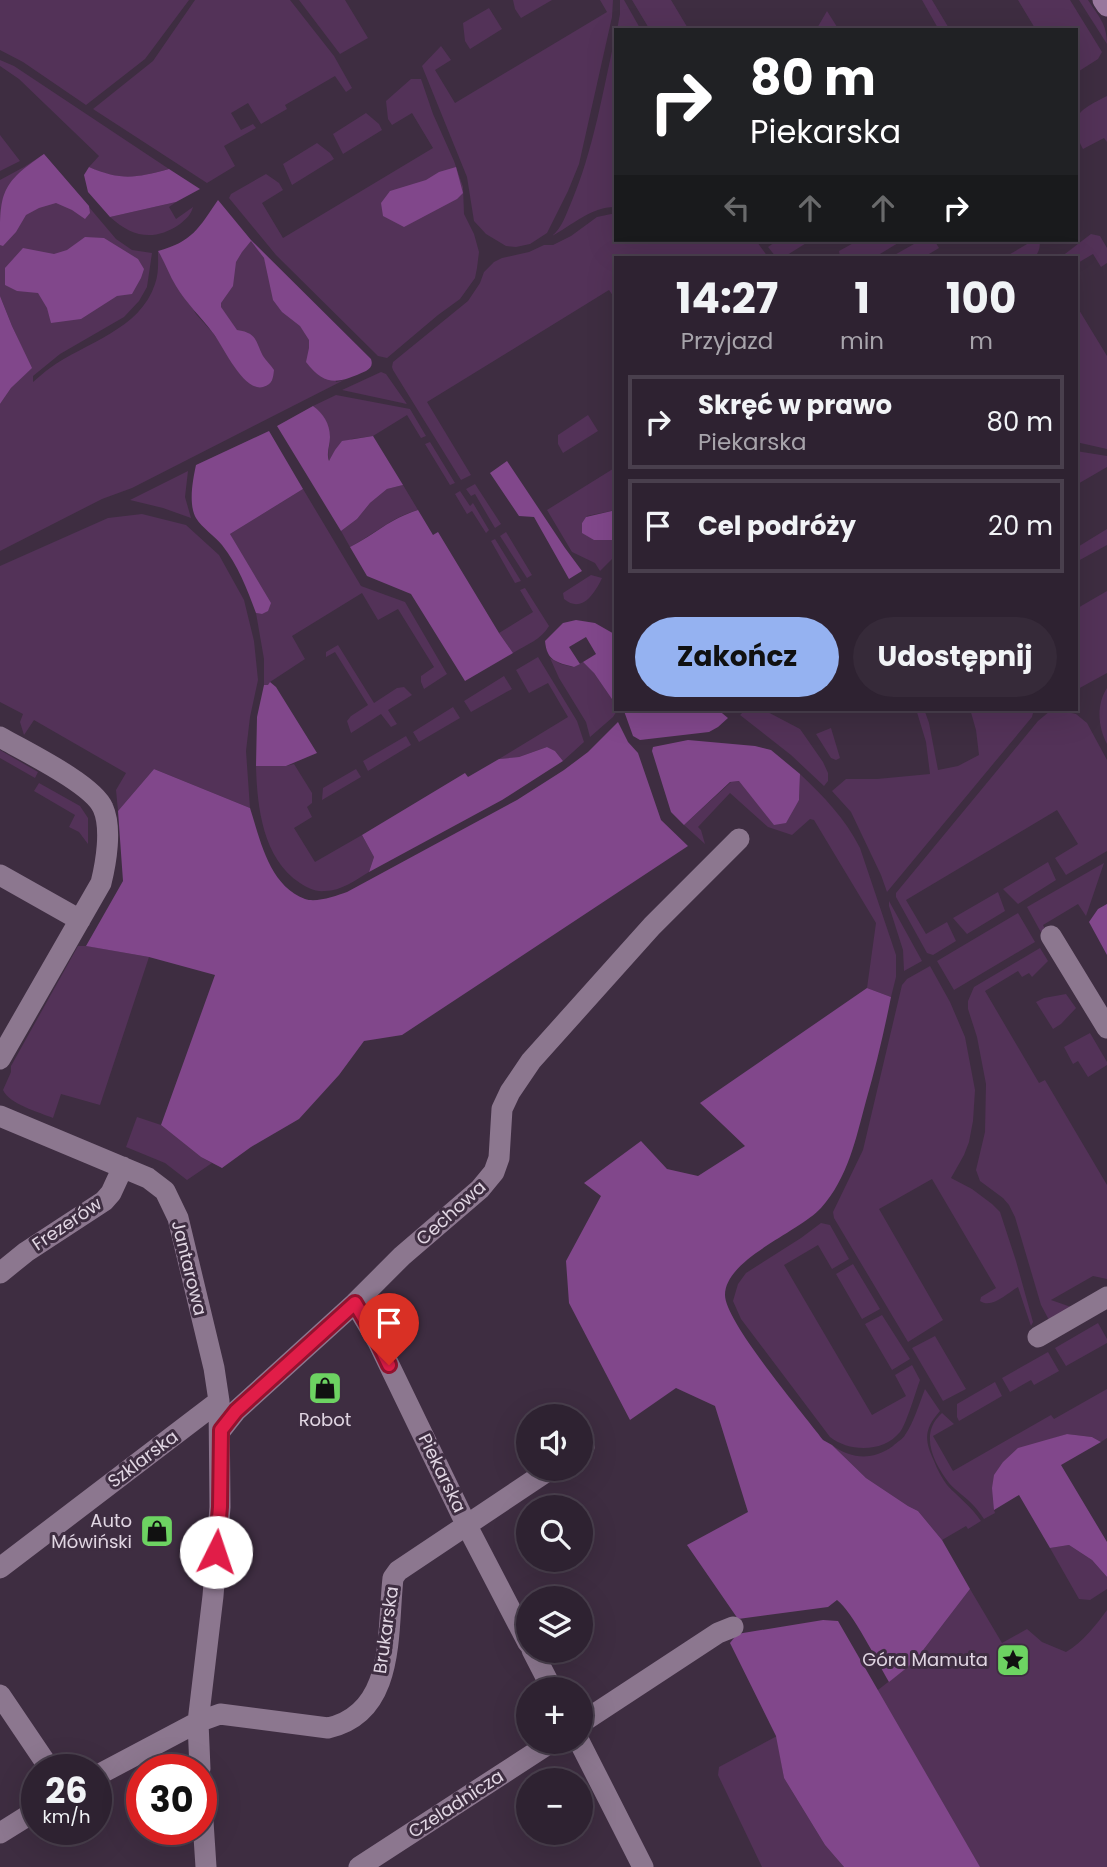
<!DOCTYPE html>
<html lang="pl">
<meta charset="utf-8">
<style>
body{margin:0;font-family:Poppins,sans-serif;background:#362a39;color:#f1f3f6;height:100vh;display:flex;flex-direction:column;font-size:26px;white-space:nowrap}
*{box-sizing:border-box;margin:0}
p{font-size:23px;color:#a7a4ab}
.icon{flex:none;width:38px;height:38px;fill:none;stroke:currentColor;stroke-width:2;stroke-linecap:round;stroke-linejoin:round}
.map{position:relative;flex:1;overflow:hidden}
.drawer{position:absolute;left:614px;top:256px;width:464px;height:455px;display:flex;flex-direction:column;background:#2e2231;border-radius:0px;box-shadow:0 7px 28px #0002,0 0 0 2px #493f4d}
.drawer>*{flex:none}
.top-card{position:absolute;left:614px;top:28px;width:464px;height:214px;border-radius:0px;box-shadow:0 7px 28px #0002,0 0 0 2px #493f4d;background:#202124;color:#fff;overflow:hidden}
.fabs{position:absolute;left:516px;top:1404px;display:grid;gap:14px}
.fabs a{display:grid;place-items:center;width:77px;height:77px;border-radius:50%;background:#2e2231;box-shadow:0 7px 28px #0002,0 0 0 2px #493f4d;font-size:35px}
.speed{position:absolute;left:21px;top:1754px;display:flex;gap:14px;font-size:35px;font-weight:700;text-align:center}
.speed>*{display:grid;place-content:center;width:91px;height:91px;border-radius:50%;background:#2e2231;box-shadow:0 7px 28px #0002,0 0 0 2px #493f4d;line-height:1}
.speed small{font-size:18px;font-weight:400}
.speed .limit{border:10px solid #d22;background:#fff;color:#111}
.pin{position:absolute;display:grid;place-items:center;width:60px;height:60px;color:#fff;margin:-72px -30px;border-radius:50% 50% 50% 0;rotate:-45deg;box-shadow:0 0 7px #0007}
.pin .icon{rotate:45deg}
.me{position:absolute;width:77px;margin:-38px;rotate:4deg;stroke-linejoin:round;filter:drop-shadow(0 0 5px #0008)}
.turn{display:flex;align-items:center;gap:24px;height:147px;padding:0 21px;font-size:32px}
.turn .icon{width:91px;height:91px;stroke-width:2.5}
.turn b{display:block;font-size:49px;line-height:60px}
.lanes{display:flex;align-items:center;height:66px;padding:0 21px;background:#0003;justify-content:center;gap:35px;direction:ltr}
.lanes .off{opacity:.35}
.eta{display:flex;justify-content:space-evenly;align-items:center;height:119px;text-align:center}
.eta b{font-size:42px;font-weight:700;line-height:49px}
.primary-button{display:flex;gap:14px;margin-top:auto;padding:14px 21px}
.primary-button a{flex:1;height:80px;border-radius:42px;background:#95b2f1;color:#111;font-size:28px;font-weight:700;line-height:80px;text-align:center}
.primary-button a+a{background:#362a39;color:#f1f3f6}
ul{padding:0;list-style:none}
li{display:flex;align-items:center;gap:21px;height:94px;margin:0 14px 10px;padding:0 7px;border:4px solid #493f4d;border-radius:0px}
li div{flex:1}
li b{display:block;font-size:26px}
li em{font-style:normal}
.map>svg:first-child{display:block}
.green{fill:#533258}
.forest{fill:#81478b}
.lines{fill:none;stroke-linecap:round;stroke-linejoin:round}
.street{stroke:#8c778f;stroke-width:21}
.secondary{stroke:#99789d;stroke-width:21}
.route-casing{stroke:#92132f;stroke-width:18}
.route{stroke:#e11d48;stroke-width:12}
.labels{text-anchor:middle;stroke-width:6;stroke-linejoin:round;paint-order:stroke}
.street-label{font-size:18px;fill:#e1d6e3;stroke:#3e2d41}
.poi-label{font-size:18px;fill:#e1d6e3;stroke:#3e2d41;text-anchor:end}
</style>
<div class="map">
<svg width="1107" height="1867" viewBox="0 0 1107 1867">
<rect width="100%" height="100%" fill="#3e2d41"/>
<path class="green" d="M0,0H189L145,59L86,105L23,62L0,50Z
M195,0H290L334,56L352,88L346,92L335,76L285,105L287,109L261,124L248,103L231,113L241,130L253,124L256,128L224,146L235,166L207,183L93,109L153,61Z
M299,0H345L368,38L340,54Z
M513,0H552L521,18L515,9Z
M600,0H613L612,17L579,164L568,191L547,233L530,244L516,247L506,246L486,234L474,221L467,177L422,66L441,46L451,60L435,70L455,103L607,12Z
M620,0H624L641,30H617L620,14Z
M632,0H671L689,30H650Z
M922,0H932L950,30H939Z
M1018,0H1070L1102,52L1098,59L1076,73V30H1036Z
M1079,0H1088C1099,17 1107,24 1107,44Z
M489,8L502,29L470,49L465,41L463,23Z
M827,11L839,30H816Z
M616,33V207C593,206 572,225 552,236C562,228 566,214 571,203C594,149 603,90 616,33Z
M0,60L14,66L169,169C150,174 130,180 111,176C103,174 96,170 89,167L99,156L19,79L0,66Z
M411,79H421L433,114L454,161L463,187L464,214L474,234L479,252L477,268L475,278L460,299L438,315L387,358L378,356L276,255L229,198L231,194L266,174L279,183L283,190L262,203L283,238L433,148L412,113L392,125L388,119L386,101Z
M1107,96V142L1104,138L1083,149C1066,117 1079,110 1107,96Z
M366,113L379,124L382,130L343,154L333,134Z
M0,135L20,161L0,171Z
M317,143L330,153L334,159L292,185L283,164Z
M44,154L116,239L132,250L152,253L147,287L139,301L124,317L60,354L33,376V382C39,377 44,372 50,368C86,342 140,330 155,284C159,273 158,262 158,251L196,314L213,333L225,350L272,380L199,277L251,240L327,346L336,382L344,380L132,488L102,499L0,551V404L11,388L31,368L12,326L0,296V180L24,167Z
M176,202L169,207L176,219L193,207C191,215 186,219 180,224C154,242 132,237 110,217Z
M616,213V240H747L757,242L768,257H616V300L609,290L427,402L471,475L461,480L393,370L392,367L393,362L468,301L480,283L484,272L494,262L502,258L529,252L544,245H553L571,236L597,217Z
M1091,234L1100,236L1107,248V263L1101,267L1093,254L1076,264V257H1061Z
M778,240H811L784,257H776L768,247Z
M859,240H903L875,257H840L839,251Z
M921,240H934L939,248L924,257H891Z
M1034,240H1039C1041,246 1039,252 1035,257H1005Z
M1076,305L1107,356V449L1076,442Z
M381,372L386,374L407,404L342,390Z
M336,395L410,409L426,436L421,438L407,415L373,436L352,439L335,450L330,462C326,453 330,447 330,438C330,427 322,412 313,406Z
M588,415L598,431L563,453L558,444V435Z
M430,442L455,483L450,485L425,444Z
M1076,451L1107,456V467L1076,485Z
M616,467V510L587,516L582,523L594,540H616V555L600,571L595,563L572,552L547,510Z
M188,471L185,497L191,518L163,508L130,500Z
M475,484L501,524L495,528L475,494L471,496L466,489Z
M403,485L418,510C390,518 375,534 350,547L341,531L357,519L370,503L387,489Z
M303,489L361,586L405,602L447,674L424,689L421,682V676L434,667L398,609L378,620L362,593L292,636L305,659L270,682L269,685H264V659L256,613L262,614L230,534Z
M460,491L470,506L473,503L489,530L486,533L472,511L467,514L455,494Z
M142,514L186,525L219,555L244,600L254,641L258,680L250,717L246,751L250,808L154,769L118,811L116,790L126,773L34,720L24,735L20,722L23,714L0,702V566L108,518Z
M1107,529V545L1078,561L1076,558V548Z
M506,532L532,575L527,578L500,536Z
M495,539L521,581L515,583L491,541Z
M591,575L602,578C595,593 582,614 564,599L563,593Z
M525,588L549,626C542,639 526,645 513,653L499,633L533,612L520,590Z
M1107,591V673L1076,690V609Z
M338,645L374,703L397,688L404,687L412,695L388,710L397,724L391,727L381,714L351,733L347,721L351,716L368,705L335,652L326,657V652Z
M538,657L577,721L584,742L563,761L555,751L547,747L519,757L499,759L568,717L548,683L529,693L516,670Z
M550,658L561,664L573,667L583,662L594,673L616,705V709H618L613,717L590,737L586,722L559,678Z
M504,676L512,689L471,712L464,701Z
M1107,688V744C1098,727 1096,705 1107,688Z
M453,707L460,718L419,742L413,732Z
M746,709H762L800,729L823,762L828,773V781L824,786L791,755L740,715Z
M916,709H924L929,723L938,770L958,766L979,755L976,730L970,709H1034L1032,717L887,892L881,875L851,812L832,791L846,779H877L930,774L926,742Z
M1058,710L1076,714L1087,723L1107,760V851L1066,875L1055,858L1078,844L1057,810L906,900L926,934L947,922L956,941L933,955L927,953L896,897V893L1038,721L1050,711Z
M831,728L840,758L836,760L831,758L816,734Z
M406,736L411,745L368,771L363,761Z
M0,750L38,772L35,778L0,758Z
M294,764L312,793V803L307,807L312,817L294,828L315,862L362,835L374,857L369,872C356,880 341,891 325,891C315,892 308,888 300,883C263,859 257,807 256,766H286Z
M356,769L361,777L322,800L323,788Z
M800,774C824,797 845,818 860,848L896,955V977L891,997L867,988L876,923L814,820L810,819L792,835L768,827L730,793L698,827L701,830L705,844L684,825L731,782L740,781L774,824L799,800Z
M39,783L80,806L88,818V844L79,832L69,827L75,815L34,791Z
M1048,862L1056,880L1018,904L1003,889Z
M1104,863L1086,916L1078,904L1043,925L1047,933L1043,936L1027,907Z
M998,892L1005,911L967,934L953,918Z
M889,901L922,961L904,971L903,950L889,906Z
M1018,913L1035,942L954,990L937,961Z
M78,946H87L149,957L100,1105L61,1094L53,1118C39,1112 9,1104 3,1090L11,1072V1066Z
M1040,948L1048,961L1032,977L1029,973L1022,977L1018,971L985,991L1039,1083L1045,1080L1107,1185V1279L1093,1276L1051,1300L1071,1307L1049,1320L1041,1305L1015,1217L1009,1205L1003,1198L980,1181L976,1170L985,1132L986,1084L977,1037L968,1009V1001L974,987Z
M930,966L950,1002L965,1037L975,1090L973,1121L969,1142L964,1155L951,1178L972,1189L992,1204L1000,1212L1016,1261L1033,1322L1031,1326L1018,1287C1006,1294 992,1309 980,1301L981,1297L996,1288L932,1179L879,1209L943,1320L908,1342L834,1218L833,1212L863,1150L902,985L907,979Z
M1066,994L1076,1008L1061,1024L1053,1029L1036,1002L1044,998Z
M1090,1033L1107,1062V1065L1088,1077L1078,1061L1073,1064L1064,1047Z
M137,1117L161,1125L201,1157L212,1163L187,1180L165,1163L126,1147Z
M821,1223L830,1225L849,1259L832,1269L818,1245L784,1265L872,1415L906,1396L895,1375L912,1365L920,1380C916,1391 906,1425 900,1432C883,1453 849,1452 830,1437L741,1319L733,1301L738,1284L746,1273L801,1238Z
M853,1264L880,1309L862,1319L836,1274Z
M882,1315L910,1359L892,1370L865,1324Z
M1098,1323L1107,1339V1343L1066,1366L1055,1348Z
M935,1336L966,1389L943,1401L912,1348Z
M1048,1352L1059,1371L1034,1385L1031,1380L1010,1392L1002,1378Z
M995,1382L1002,1396L959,1421L957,1417V1404Z
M925,1389L940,1411C924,1429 924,1440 934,1461C937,1469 942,1478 947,1485C958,1497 971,1506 981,1521L968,1529L966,1526L942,1540L918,1511L908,1506L866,1478L832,1445C852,1460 874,1460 893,1446C897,1442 903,1439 905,1435C914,1422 919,1404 925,1389Z
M1107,1389V1438L1101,1442L1092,1437L1067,1434L1045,1441L994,1510L995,1513L984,1519C981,1515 978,1510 974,1506C966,1497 956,1491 949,1483C933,1462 919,1433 942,1413L954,1424L933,1436L953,1471L1051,1415L1054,1419Z
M1069,1545L1092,1560L1107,1577V1589L1090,1600L1079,1599L1050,1548Z
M970,1589L1002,1643L1027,1629L1042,1642L1066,1652C1082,1643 1096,1625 1107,1610V1867H965L865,1700L914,1662Z
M777,1736L784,1778L825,1845L844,1867H762L718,1775L719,1767Z"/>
<path class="forest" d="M44,154L89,206L90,213L85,219L72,210L56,203L39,208L26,215L16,232L3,246L0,245C0,193 0,184 44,154Z
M89,167C122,181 135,178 169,169L200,189L176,202L110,217L88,192L84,175Z
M456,167L463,193L457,199L404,227L383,216L381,203L390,191L426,180L439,172Z
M218,200L251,240L371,359C373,365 371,368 366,371C339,383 326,388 306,362L309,348V340L300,326L282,312L273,300L264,258L251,241L242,252L236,262L233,286L221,303V307L237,330C257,333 255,340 263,356C266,361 271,365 274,370C273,378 273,384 263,387C243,392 224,347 213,333C201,317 186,303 176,286C169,275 165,262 158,251C192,242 199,228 218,200Z
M85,237L104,238L138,259L144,269L141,278L132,294L117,296L81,319L51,323L47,308L38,293L17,291L5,285V268L23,248L54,254L67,250Z
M0,296L12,326L32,368L11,388L0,404Z
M313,406C323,413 330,424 330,437C330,446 326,452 329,461L335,450L342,441L373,436L403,485L387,489L370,503L357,519L341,531L277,426Z
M269,431L303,489L230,534L271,603L268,611L262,614L256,613C247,589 238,565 222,545C215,536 202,528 196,518C188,504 193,479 196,465Z
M507,461L565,548L582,571L569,579L534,517L519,516L490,473Z
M418,510L433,535L438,532L499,633L513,653L465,681L411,594L367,576L350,547C376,534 389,519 418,510Z
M616,510V540H594L582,533V523L586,517Z
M576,620L595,623L616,635V705L594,673L583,662L596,654L586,637L569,647L580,664L574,667C556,662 547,661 545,641L563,623Z
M270,682L276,687L317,753L286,766H256L257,717L264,685H268Z
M625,709H717L728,718L718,727L709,732L640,740L633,736L624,711Z
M618,722L628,742L638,753L661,820L688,846L402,1035L364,1041L339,1075L299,1119L251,1147L222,1168L201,1157L161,1125L215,975L149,957L86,946L123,881L118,811L154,769L250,808C260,839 269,886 305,899C316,903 336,896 347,892L517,800L564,770L588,752Z
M688,740L755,746L771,750L800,774L799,800L786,823L774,825L739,781L730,782L684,825L671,812L652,751L653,747Z
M547,747L555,751L563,761L502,800L369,872L374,857L362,835L465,773L468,777L499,759L519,757Z
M1107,904V955L1089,922L1098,909Z
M867,988L891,997C884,1032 876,1066 866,1101C856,1138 848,1178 821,1208C799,1232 725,1259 725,1295C725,1322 803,1413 823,1440L832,1445L866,1478L908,1506L918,1511L942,1540L970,1589L914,1662L889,1682C878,1663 853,1612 837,1600L828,1607L738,1619L687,1545L748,1512L715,1406L676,1388L630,1420L569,1303L566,1261L601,1196L584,1183L641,1141L667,1169L698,1176L745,1146L700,1103Z
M1067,1434L1092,1437L1101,1442L1061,1465L1107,1542V1577L1092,1560L1069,1545L1050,1548L1019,1495L994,1510L992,1488L994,1475L1003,1462L1018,1448Z
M823,1620L838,1621L980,1867H844L825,1845L784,1778L776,1736L730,1643L737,1634Z"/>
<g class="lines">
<path class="street" d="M0,737C24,751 93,784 103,808C112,828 106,863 101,883L0,1059
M0,875L80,920
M1051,936L1107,1028
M0,1116L148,1178L165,1191L178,1218L214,1368L219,1401L220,1507L213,1596L198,1722L200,1769
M0,1273L26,1252L104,1201L111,1193L123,1167
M355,1303L378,1342L466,1524L528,1643
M1038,1337L1107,1297
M221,1430L236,1411L355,1303L402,1256L480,1189L494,1172L499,1158L502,1109L510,1092L531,1061L652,926L739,839
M581,1449L584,1447
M0,1568L219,1401
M532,1650L552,1689
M0,1695L50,1769
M581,1723L718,1633L733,1627
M579,1741L643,1867
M96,1776L198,1722L220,1714L328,1728C396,1713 387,1632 393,1578L398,1571L552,1468
M201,1791L206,1867
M0,1833L37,1810
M359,1867L553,1741"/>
<path class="secondary" d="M1103,0L1107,6"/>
</g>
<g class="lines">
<g class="route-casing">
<path id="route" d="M216,1552L220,1507L221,1430L236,1411L355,1303L378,1342L389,1365"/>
</g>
<use href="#route" class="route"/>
</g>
<defs>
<g id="shop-square" transform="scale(1.75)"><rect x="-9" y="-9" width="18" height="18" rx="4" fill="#6dd362" stroke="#3e2d41"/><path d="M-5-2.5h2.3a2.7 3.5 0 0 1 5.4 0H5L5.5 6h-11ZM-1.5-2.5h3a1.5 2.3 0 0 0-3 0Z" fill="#111"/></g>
<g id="sight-square" transform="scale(1.75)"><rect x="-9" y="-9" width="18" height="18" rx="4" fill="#6dd362" stroke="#3e2d41"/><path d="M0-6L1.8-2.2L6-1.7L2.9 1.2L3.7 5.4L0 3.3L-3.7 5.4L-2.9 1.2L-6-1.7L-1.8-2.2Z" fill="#111"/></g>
</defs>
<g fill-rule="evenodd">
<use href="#shop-square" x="325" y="1388"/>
<use href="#shop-square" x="157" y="1531"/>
<use href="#sight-square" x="1013" y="1660"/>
</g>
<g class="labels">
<g class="street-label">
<text transform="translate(451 1213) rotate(-42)" y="6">Cechowa</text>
<text transform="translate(67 1224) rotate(-34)" y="6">Frezerów</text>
<text transform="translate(189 1268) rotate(76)" y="6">Jantarowa</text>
<text transform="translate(143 1459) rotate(-37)" y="6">Szklarska</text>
<text transform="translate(442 1473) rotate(64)" y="6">Piekarska</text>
<text transform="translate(386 1630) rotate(-82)" y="6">Brukarska</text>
<text transform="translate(456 1804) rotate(-33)" y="6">Czeladnicza</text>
</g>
<g class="poi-label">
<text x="325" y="1426" text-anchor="middle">Robot</text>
<text x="132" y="1527">Auto<tspan x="132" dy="21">Mówiński</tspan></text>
<text x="988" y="1666">Góra Mamuta</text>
</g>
</g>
</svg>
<div class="fabs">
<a><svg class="icon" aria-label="sound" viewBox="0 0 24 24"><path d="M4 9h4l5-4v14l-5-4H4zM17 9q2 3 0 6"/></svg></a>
<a><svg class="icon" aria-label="search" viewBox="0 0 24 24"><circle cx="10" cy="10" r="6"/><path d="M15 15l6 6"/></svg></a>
<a><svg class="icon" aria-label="layers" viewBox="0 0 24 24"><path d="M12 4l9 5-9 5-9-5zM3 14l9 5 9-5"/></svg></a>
<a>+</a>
<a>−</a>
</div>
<div class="speed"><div>26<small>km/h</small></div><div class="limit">30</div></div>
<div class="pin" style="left:389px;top:1365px;background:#d93025"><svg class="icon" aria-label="arrive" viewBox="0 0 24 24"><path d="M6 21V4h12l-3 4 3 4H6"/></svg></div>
<svg class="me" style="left:216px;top:1552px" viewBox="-20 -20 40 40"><circle r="19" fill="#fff"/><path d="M0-13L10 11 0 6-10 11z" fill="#e11d48"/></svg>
<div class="top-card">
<div class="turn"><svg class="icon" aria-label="right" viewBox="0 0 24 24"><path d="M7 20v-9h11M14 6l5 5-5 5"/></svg><div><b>80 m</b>Piekarska</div></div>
<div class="lanes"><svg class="icon off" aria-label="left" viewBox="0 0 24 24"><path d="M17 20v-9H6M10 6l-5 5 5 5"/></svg><svg class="icon off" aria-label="ahead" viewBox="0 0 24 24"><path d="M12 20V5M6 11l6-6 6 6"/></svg><svg class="icon off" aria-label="ahead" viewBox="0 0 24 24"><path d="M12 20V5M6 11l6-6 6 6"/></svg><svg class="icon" aria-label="right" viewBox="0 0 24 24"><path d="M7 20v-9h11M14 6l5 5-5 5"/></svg></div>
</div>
<section class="drawer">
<div class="eta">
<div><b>14:27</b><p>Przyjazd</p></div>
<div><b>1</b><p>min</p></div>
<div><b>100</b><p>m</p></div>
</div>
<ul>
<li><svg class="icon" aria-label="right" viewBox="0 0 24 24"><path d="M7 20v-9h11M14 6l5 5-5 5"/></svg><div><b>Skręć w prawo</b><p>Piekarska</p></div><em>80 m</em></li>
<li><svg class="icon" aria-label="arrive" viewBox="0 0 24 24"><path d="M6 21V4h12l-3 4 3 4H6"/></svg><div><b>Cel podróży</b></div><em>20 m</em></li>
</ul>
<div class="primary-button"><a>Zakończ</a><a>Udostępnij</a></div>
</section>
</div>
